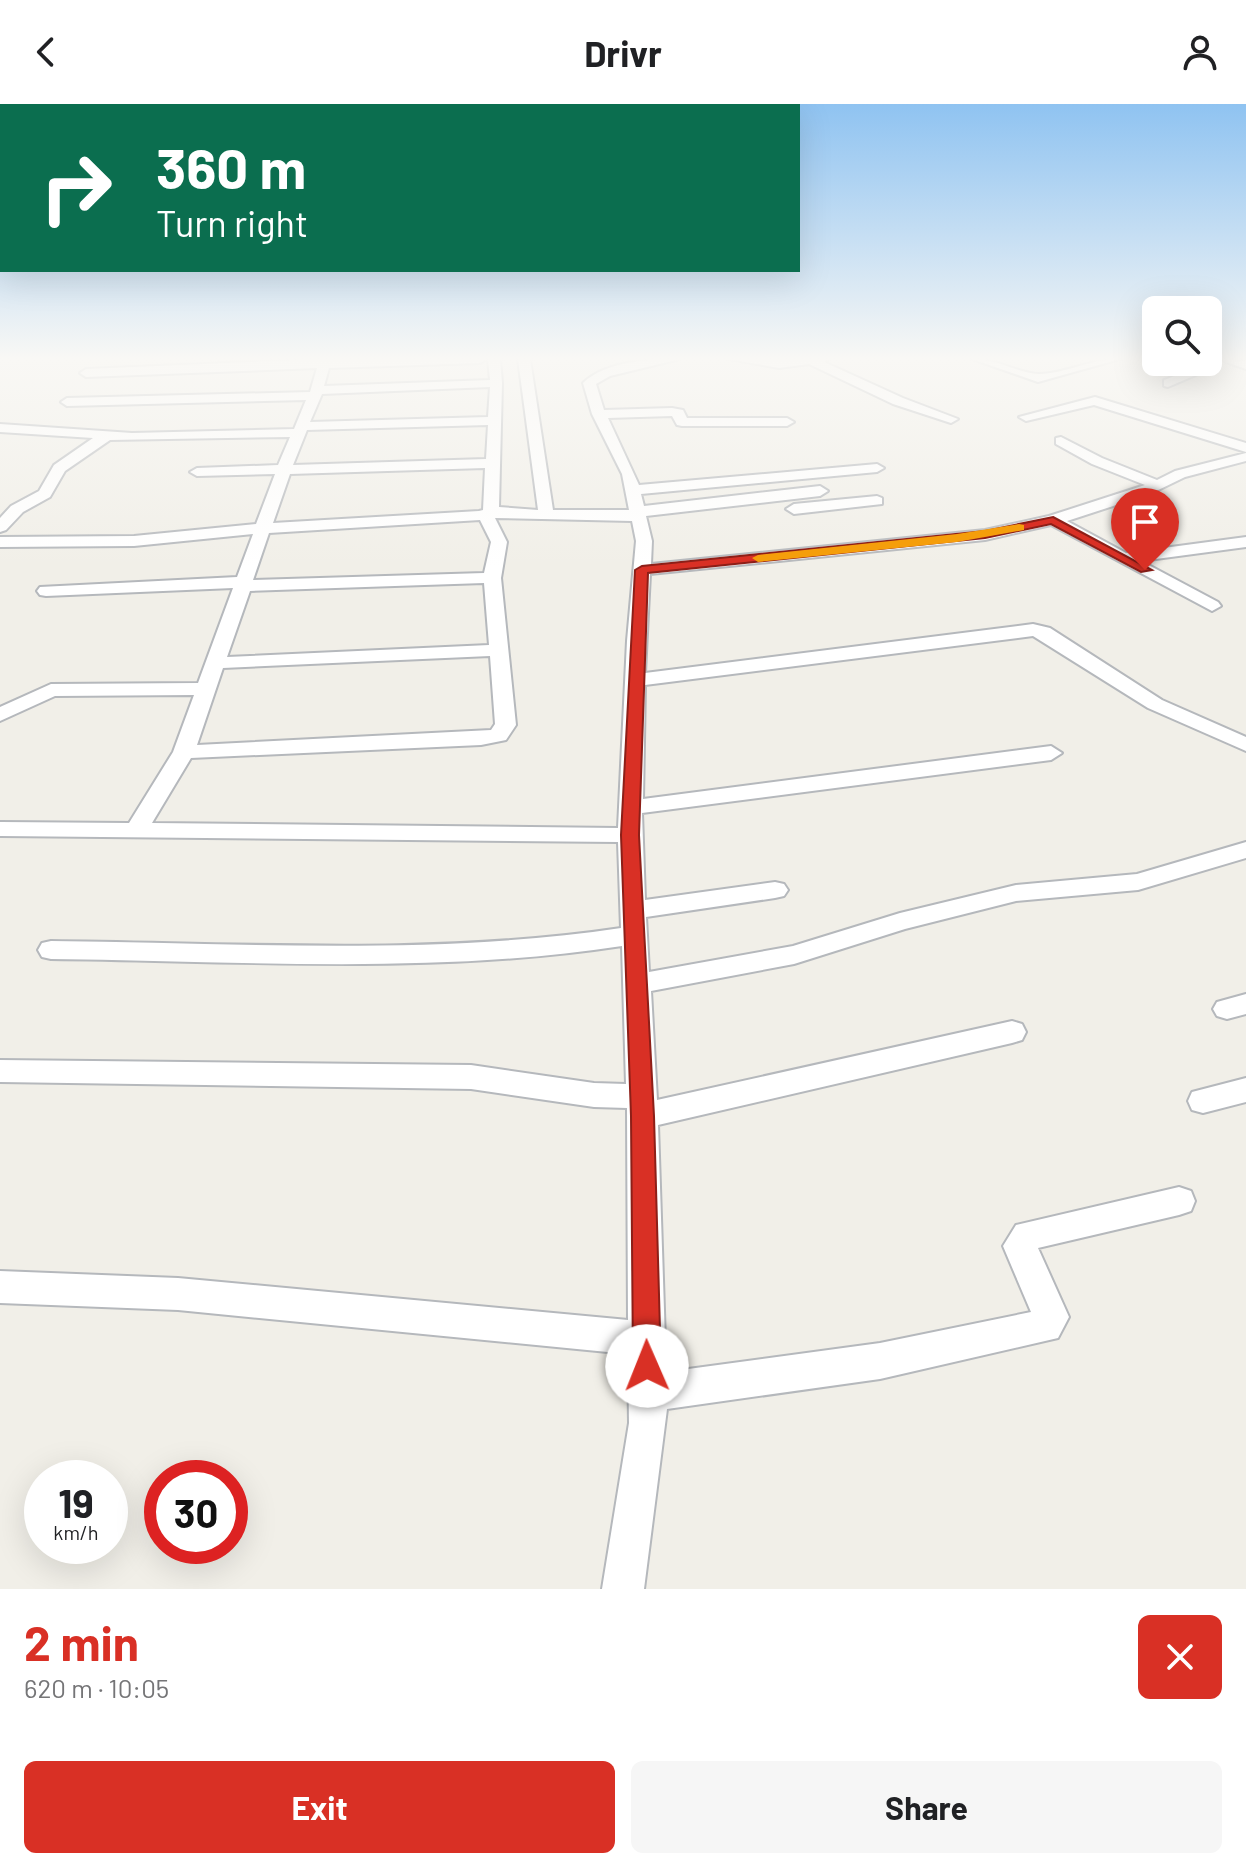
<!DOCTYPE html>
<meta charset="utf-8">
<style>
body{margin:0;font-family:Barlow,sans-serif;background:#f6f6f6;color:#202124;height:100vh;display:flex;flex-direction:column;font-size:30px;white-space:nowrap}
*{box-sizing:border-box;margin:0}
p{font-size:26px;color:#757577}
.icon{flex:none;width:44px;height:44px;fill:none;stroke:currentColor;stroke-width:2;stroke-linecap:round;stroke-linejoin:round}
.map{position:relative;height:1485px;overflow:hidden}
.drawer{display:flex;flex-direction:column;background:#fff;flex:1}
.drawer>*{flex:none}
.top-card{position:absolute;left:0px;top:0px;width:800px;height:168px;box-shadow:0 8px 32px #0002;background:#0b6e4f;color:#fff;overflow:hidden}
.tools{position:absolute;left:1142px;top:192px;display:grid;gap:16px}
.tools a{display:grid;place-items:center;width:80px;height:80px;border-radius:12px;background:#fff;box-shadow:0 8px 32px #0002;font-size:40px}
.speed{position:absolute;left:24px;top:1356px;display:flex;gap:16px;font-size:40px;font-weight:700;text-align:center}
.speed>*{display:grid;place-content:center;width:104px;height:104px;border-radius:50%;background:#fff;box-shadow:0 8px 32px #0002;line-height:1}
.speed small{font-size:20px;font-weight:400}
.speed .limit{border:12px solid #d22;background:#fff;color:#111}
.pin{position:absolute;display:grid;place-items:center;width:68px;height:68px;color:#fff;margin:-82px -34px;border-radius:50% 50% 50% 0;rotate:-45deg;box-shadow:0 0 8px #0007}
.pin .icon{rotate:45deg}
.me{position:absolute;width:88px;margin:-44px;rotate:359deg;stroke-linejoin:round;filter:drop-shadow(0 0 6px #0008)}
.turn{display:flex;align-items:center;gap:28px;height:168px;padding:0 24px;font-size:36px}
.turn .icon{width:104px;height:104px;stroke-width:2.5}
.turn b{display:block;font-size:56px;line-height:68px}
.round{display:grid;place-items:center;flex:none;width:84px;height:84px;border-radius:12px;background:#f6f6f6}
.head{display:flex;align-items:center;justify-content:space-between;height:136px;padding:0 24px}
h1{font-size:48px;font-weight:700;line-height:60px;color:#d93025}
.cta{display:flex;gap:16px;margin-top:auto;padding:16px 24px}
.cta a{flex:1;height:92px;border-radius:12px;background:#d93025;color:#fff;font-size:32px;font-weight:700;line-height:92px;text-align:center}
.cta a+a{background:#f6f6f6;color:#202124}
header{display:flex;justify-content:space-between;align-items:center;height:104px;padding:0 24px;background:#fff;font-size:36px;font-weight:700}
.map>svg:first-child{display:block}
.lines{fill:none;stroke-linecap:round;stroke-linejoin:round}
.street-casing{stroke:#b5b8bc;stroke-width:4}
.street{fill:#fff;fill-rule:evenodd}
.route{fill:#d93025;stroke:#8d1f18;stroke-width:2}
.slow{fill:#f59e0b}
</style>
<header><svg class="icon" aria-label="back" viewBox="0 0 24 24"><path d="M15 5l-7 7 7 7"/></svg>Drivr<svg class="icon" aria-label="person" viewBox="0 0 24 24"><circle cx="12" cy="8" r="4"/><path d="M4 21q1-7 8-7t8 7"/></svg></header>
<div class="map">
<svg width="1246" height="1485" viewBox="0 0 1246 1485">
<rect width="100%" height="100%" fill="#f1efe8"/>
<g class="lines">
<g class="street-casing">
<path id="street" d="M319,255H486L480,259L329,264L324,282L490,276L488,255H500L502,279L499,403L538,406L518,255H530L553,406H629L622,370L592,310L583,279C606,257 649,255 680,255L610,272L596,280L604,306L672,304L683,306L687,314H787L794,318L787,322H682L677,321L672,312L608,314L639,381L877,360L884,364L877,368L641,390L644,402L820,382L828,387L820,392L646,412L652,437L651,460L985,426L1049,412L1145,381L1092,360L1056,340V334L1061,333L1102,354L1157,376L1175,367L1246,349V357L1185,373L1150,390L1067,417L1126,449L1246,433V443L1141,457L1218,498L1221,502L1212,507L1051,421L985,436L650,470L645,569L1033,520L1050,524L1162,596L1246,633V647L1148,604L1033,532L645,581L643,695L1051,642L1062,649L1051,656L642,709L645,796L775,778L784,780L788,786L784,792L775,794L646,813L649,868L793,842L900,809L1016,781L1137,770L1246,738V754L1138,786L1016,797L905,825L794,860L651,887L657,996L1012,917L1022,920L1026,928L1022,936L1012,939L658,1021L666,1268L880,1239L1031,1208L1003,1142L1016,1121L1179,1083L1191,1087L1195,1097L1191,1107L1179,1111L1038,1144L1069,1213L1058,1234L880,1275L667,1305L644,1485H602L629,1319L628,1250L178,1206L0,1199V1167L178,1174L628,1216L627,1004L594,1003L471,985L0,978V956L471,961L594,979L626,980L622,842C434,871 241,857 51,855L42,853L38,846L42,839L51,837C241,839 433,852 621,824L618,738L0,732V718L129,719L173,648L194,591L55,592L0,617V603L51,580L198,579L233,484L46,492L40,491L37,487L40,483L237,473L253,430L134,442L0,443V433L134,432L256,420L275,370L197,372L190,368L197,364L278,361L290,333L110,336L65,367L50,393L23,408L6,426L0,428V414L11,402L39,387L54,361L93,334L0,328V320L132,329L294,325L306,296L67,302L61,298L67,294L310,288L317,264L86,273L80,269L86,265ZM490,283L488,313L310,318L322,290ZM488,321L486,355L293,361L307,326ZM485,364L483,406L479,407L273,419L290,370ZM495,414L632,417L636,437L627,537L618,724L152,719L191,654L481,641L506,636L516,621L501,474L507,438ZM480,416L491,438L484,469L253,476L269,429ZM484,479L489,541L227,553L250,487ZM490,552L495,620L491,626L197,641L223,564Z
M729,255H829L824,258L903,294L958,315L951,319L893,300L809,260L779,264Z
M972,255C998,255 1021,270 1039,270C1064,270 1090,255 1120,255L1038,278Z
M1224,255L1246,257V265L1226,258Z
M1157,258H1176L1203,268L1168,283L1164,282V276L1185,268Z
M1095,293L1246,339V348L1094,301L1026,317L1019,313Z
M877,392L882,394V400L794,410L786,405L794,400Z
M1246,890V910L1227,915L1217,912L1213,905L1217,898Z
M1246,974V998L1203,1009L1192,1006L1188,997L1192,988Z"/>
</g>
<use href="#street" class="street"/>
</g>
<linearGradient id="sky" x2="0" y2="1"><stop stop-color="#8fc3f1"/><stop offset="0.55" stop-color="#f9f8f5"/><stop offset="1" stop-color="#f9f8f5" stop-opacity="0"/></linearGradient>
<rect width="1246" height="463" fill="url(#sky)"/>
<path class="route" d="M1053,413L1152,466L1141,468L1051,420L985,434L648,469L639,731L654,1012L661,1262L657,1272L647,1276L637,1272L633,1262L631,1012L621,731L635,466L642,462L985,427Z"/>
<path class="slow" d="M1019,420L1024,421V426L957,438L758,458L752,454L758,451L957,430Z"/>
</svg>
<div class="tools">
<a><svg class="icon" aria-label="search" viewBox="0 0 24 24"><circle cx="10" cy="10" r="6"/><path d="M15 15l6 6"/></svg></a>
</div>
<div class="speed"><div>19<small>km/h</small></div><div class="limit">30</div></div>
<div class="pin" style="left:1145px;top:466px;background:#d93025"><svg class="icon" aria-label="arrive" viewBox="0 0 24 24"><path d="M6 21V4h12l-3 4 3 4H6"/></svg></div>
<svg class="me" style="left:647px;top:1262px" viewBox="-20 -20 40 40"><circle r="19" fill="#fff"/><path d="M0-13L10 11 0 6-10 11z" fill="#d93025"/></svg>
<div class="top-card">
<div class="turn"><svg class="icon" aria-label="right" viewBox="0 0 24 24"><path d="M7 20v-9h11M14 6l5 5-5 5"/></svg><div><b>360 m</b>Turn right</div></div>
</div>
</div>
<section class="drawer">
<div class="head"><div><h1>2 min</h1><p>620 m · 10:05</p></div><a class="round" style="background:#d93025;color:#fff"><svg class="icon" aria-label="close" viewBox="0 0 24 24"><path d="M6 6l12 12M18 6L6 18"/></svg></a></div>
<div class="cta"><a>Exit</a><a>Share</a></div>
</section>
